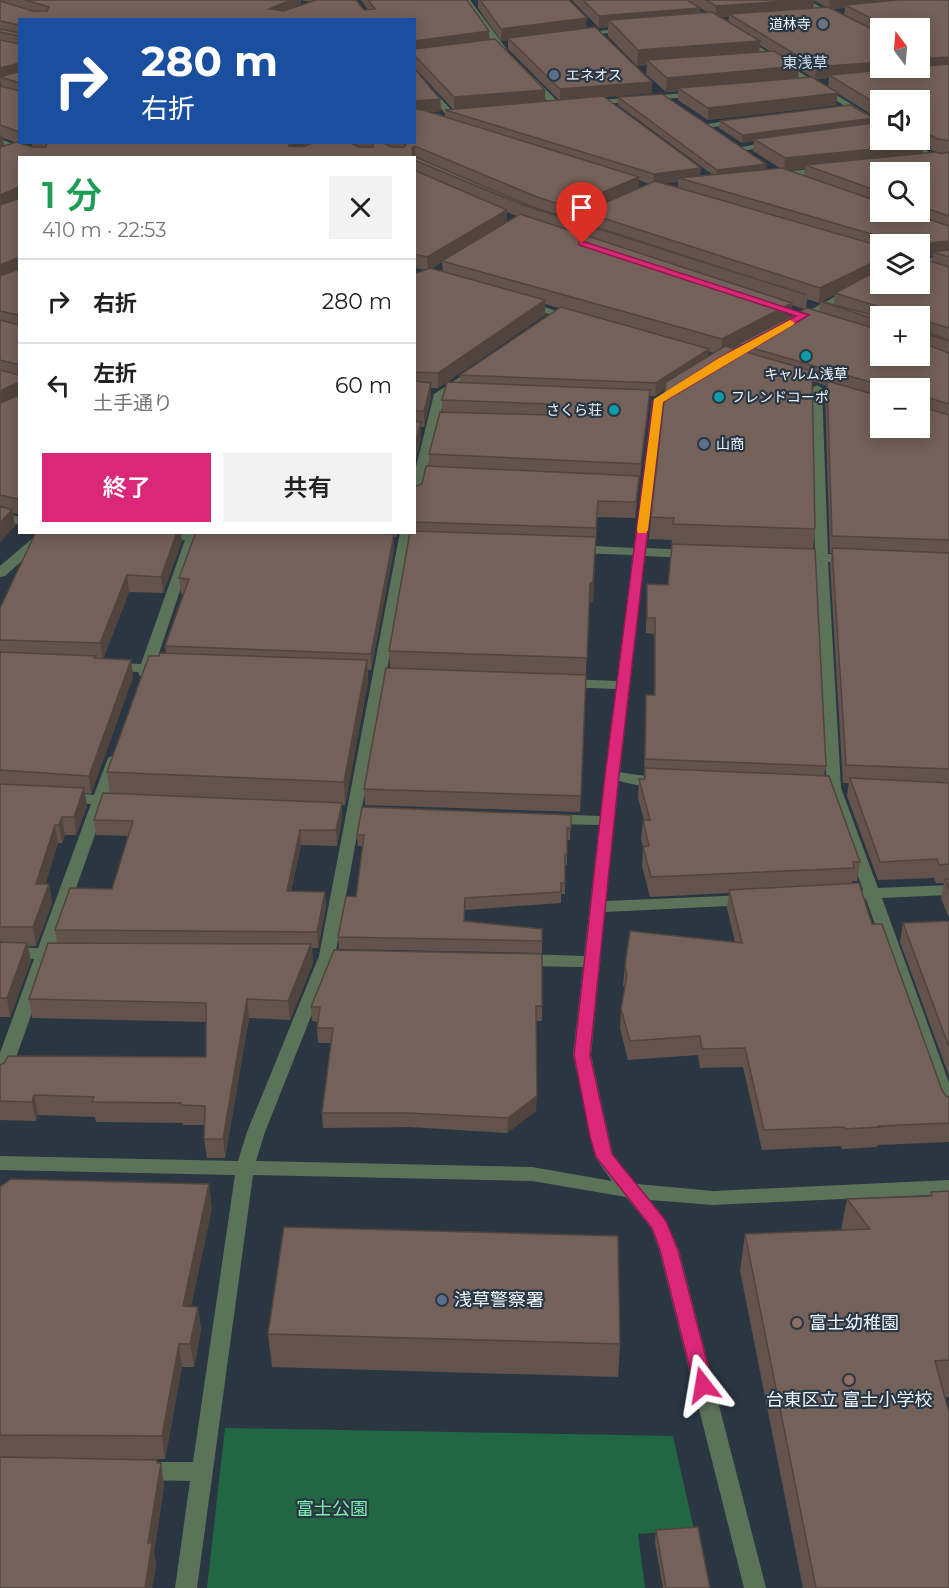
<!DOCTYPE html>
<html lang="ja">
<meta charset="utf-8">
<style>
body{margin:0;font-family:Montserrat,"Noto Sans JP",sans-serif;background:#f2f2f2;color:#222;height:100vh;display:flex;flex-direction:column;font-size:22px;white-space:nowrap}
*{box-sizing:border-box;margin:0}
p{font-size:20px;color:#767676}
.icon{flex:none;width:33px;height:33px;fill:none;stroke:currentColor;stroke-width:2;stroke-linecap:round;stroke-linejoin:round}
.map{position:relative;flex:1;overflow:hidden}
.drawer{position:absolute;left:18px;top:156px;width:398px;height:378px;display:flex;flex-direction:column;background:#fff;border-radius:0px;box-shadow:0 3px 15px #0003}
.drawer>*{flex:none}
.top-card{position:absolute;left:18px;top:18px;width:398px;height:126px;border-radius:0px;box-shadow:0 3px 15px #0003;background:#1a4fa0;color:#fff;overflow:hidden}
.needle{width:39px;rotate:344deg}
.fabs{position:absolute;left:870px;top:18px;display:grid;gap:12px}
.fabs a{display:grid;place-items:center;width:60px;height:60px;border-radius:0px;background:#fff;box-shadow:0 3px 15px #0003;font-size:30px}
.pin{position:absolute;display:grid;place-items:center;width:51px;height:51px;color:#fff;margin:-62px -26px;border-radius:50% 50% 50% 0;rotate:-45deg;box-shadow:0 0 6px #0007}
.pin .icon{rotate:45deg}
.me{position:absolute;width:66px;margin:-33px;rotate:346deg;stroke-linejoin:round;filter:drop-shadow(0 0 4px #0008)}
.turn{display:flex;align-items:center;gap:21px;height:126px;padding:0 24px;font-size:27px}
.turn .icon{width:78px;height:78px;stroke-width:2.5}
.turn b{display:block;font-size:42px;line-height:51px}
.round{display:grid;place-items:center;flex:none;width:63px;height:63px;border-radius:0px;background:#f2f2f2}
.head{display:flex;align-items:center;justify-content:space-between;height:102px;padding:0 24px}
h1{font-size:36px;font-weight:600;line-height:45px;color:#1e9e55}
.cta{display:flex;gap:12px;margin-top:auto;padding:12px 24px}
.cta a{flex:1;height:69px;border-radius:0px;background:#db2777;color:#fff;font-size:24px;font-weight:600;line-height:69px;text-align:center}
.cta a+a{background:#f2f2f2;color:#222}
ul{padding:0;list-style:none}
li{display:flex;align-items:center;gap:18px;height:84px;padding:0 24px;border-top:2px solid #e0e0e0}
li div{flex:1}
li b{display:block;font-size:22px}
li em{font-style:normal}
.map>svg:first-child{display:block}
.green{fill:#226744}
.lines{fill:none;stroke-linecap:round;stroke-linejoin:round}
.minor{fill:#5d7359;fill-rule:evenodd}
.wall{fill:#64534d;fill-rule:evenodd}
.shaded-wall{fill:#51443e}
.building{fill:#746159;stroke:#51443e;stroke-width:1.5}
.route{fill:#db2777;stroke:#8e194d;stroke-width:1.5}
.slow{fill:#f59e0b}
.worship-dot{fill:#6b7280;stroke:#2a3743;stroke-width:2}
.service-dot{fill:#5c6f8a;stroke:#2a3743;stroke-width:2}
.culture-dot{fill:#0f9aa8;stroke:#2a3743;stroke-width:2}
.education-dot{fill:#8d6e63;stroke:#2a3743;stroke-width:2}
.labels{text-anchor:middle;stroke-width:4.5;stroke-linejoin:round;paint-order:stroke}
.far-poi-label{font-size:14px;fill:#ecf4fc;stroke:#2a3743;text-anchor:start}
.far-quarter-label{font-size:15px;fill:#cddded;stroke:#2a3743}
.near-poi-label{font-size:18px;fill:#ecf4fc;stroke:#2a3743;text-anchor:start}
.near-park-label{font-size:18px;fill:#7defb1;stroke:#2a3743}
</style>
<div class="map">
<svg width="949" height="1588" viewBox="0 0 949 1588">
<rect width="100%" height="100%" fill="#2a3743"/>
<path class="green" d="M225,1428L673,1436L694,1530L638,1534L645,1588H207Z"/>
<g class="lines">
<path class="minor" d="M462,0H470L508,51V55H502Z
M799,0H808L839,17L832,19Z
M631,27L628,31L580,36L576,34Z
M739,38H745L880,122V127L739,42Z
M414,69L454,113V117H448L414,76Z
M530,79H536L560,104V108H554L530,83Z
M698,92H701V96L590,105L586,103L590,101Z
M740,118L743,119V123L707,128L703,125Z
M0,139L47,156L48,158H34L0,145Z
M900,140H909L949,164V171Z
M773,141L776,142V146L740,151L736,148Z
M825,168L829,171L828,173L778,178L774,175L778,172Z
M949,256V262L920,265V259Z
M880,273V280L800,322L791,320Z
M522,302H530L577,318L572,321L522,306Z
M477,366L482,369L481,371L445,395L420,499L414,503V475L434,394Z
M682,383L687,386L686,388L663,402L646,548L690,550L696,554L690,558L645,556L620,772C631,775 660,776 665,781C655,791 632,784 619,781L606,901L748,895L756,900L748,905L605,912L591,1055L613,1155L637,1184L713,1191L949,1180V1194L713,1205L650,1200L666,1220L679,1250L766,1588H744L659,1250L651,1228L626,1197L532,1181L253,1175L197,1588H175L190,1481L144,1480L136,1478L133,1471L136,1464L144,1462H193L235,1175L0,1170V1156L238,1161L247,1132L319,956L400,532H412L335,956L265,1132L256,1161L532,1167L612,1181L595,1157L573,1055L583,967L522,966L516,964L514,960L516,956L522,954L584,956L599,825L550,824L542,819L550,814L600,816L616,689L566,687L559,683L566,679L617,681L633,555L576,553L570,549L576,545L634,548L652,401Z
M817,385L822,388L828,554L849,555L855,559L849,563L828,562L841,788L878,888L949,885V895L882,898L949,1083V1115L943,1113L940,1108L866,899L859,898L857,894L863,890L827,788L815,562L795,561L789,557L795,553L815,554L812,388Z
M0,512L20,517V525L0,520Z
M40,532H54L5,576L0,577V566Z
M159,532L214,533L220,537L214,541L197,540L155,665L169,666L171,669L169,672L152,673L145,677L140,676L138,672L108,670L106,667L113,663L141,664L185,540L159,538Z
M115,754L122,758L108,797L126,800L129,803L121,808L105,806L55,948L69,950L71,954L69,958L51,959L9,1077L6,1081L0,1083V1053L34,959H0V947L38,948L91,804L67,802L59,797L67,792L94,795L108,758Z"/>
</g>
<path class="wall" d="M0,0H356L364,10H368L361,0H467L489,31V39L545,90V101L559,100L508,49V40L501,41L478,8V0H569L586,28L652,93L604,97L700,176L713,175L618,105V97L766,170L780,168L753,151L754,141L742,143L719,128L720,121L873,123L880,140H920V100H880V120L828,87L829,78L815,79L799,69L798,78L836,105L708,120L678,100V91L666,92L646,74L647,65L637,66L608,36V27L599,28L572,0H949V918L941,898L944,883H936L934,878L878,880L847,796L849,783H843L830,564L832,553H830L825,396L827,386L812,381L815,529L813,549L826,766L824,776L860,862L857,881H852V884L872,924L942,1090L946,1096L949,1097V1142L877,1145V1147L842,1149L841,1146L762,1150L743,1067L700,1068L698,1055L628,1060L620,1028L621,1009L625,989L623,985L625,966L735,942L727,908L729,893L650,897L642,866L643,847L641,839L643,820H644L638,798L639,779H644L646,695H654V634L646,633L647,584L668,585L672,540L649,539L651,517L666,389L655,396H650L635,518L597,517L593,602H589L580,812L365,805L364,789L390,668L389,651L414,532V487L422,484L429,466V454L442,412V400L447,382L438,388H431V398L424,427H421V438L414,466V158H20V515L13,513L15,526L0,542V86H1L0,80ZM301,0L311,2L301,5ZM813,0L826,7L813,8ZM700,8L707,12L700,13ZM845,8L844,15L831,9ZM721,17H729L728,22ZM20,20H414V67L453,109L445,110V116L431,112L441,111L440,99L414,68V142H32V147L21,143L22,142H20ZM880,28H920L880,68ZM760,45L768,50L769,51L759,52ZM3,138L15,142L4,146ZM923,146L936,152L944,153L941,154H922ZM803,169H805L804,176L788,170ZM880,172H920V212H880ZM639,180L649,184L639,188ZM678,182V188L664,183ZM507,212L517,216L507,222ZM583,214V223L571,219ZM880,244H920L880,284ZM933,256L932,262L920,258V257ZM442,262L443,272L431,269L435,266ZM415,268L425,270L415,274ZM834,295H835L834,305L821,301ZM807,299L819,303L820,302L819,312L806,309ZM545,304L559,308L460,375V382H447L545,315ZM792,305L804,309L790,317ZM880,316H920L880,356ZM708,351L714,353L708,356ZM880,388H920L880,428Z
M196,532H398L396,537H394V549L371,670H368V682L345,805H342V818L337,846L301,845L291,891L325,892L326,907L318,948H312L313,963L290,1020L249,1018L225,1158H207L204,1139L205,1125H183V1123L96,1122L95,1117L38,1115L36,1121L0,1120V1065L206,1057V1022L32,1018L29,999L57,943L55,930L112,889L128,836L96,835L94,820L110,794L107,772L159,656L166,653L165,646L184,594H181L179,578Z
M182,541L163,593L129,592L103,659L131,660L133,677L91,794L85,793L87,806L76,835H65L62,843H58L45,884H49L52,903L36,946H28L31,961L10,1017H0V608Z
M571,815L570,840H567V865H565V894H561V903L465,910L464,921L542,929V953L339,949L338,937L356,897L363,846H358L357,835Z
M949,921V1076L900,942L903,923Z
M542,1006V1021H536V1111L507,1133L409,1127L323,1128L322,1113L331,1043H318L317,1028L318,1022L312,1021L311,1007Z
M0,1187L212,1208L191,1306L198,1307L201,1330L194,1367H182L165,1459H132L161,1463L164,1487L154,1552L156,1566L152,1588H0Z
M949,1191V1397H945L949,1588H803L740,1271L745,1234L841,1230L847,1199L930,1196L931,1192Z
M268,1334L620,1344L618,1377L272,1367Z
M656,1530L710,1588H663L655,1542Z"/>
<path class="shaded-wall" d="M291,0H301V7L272,20L269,9Z
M798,0H814L813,10L729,14V17L716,18V6Z
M830,0H928L845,5V8L829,9Z
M700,8L699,19L609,20L608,27L599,28V16Z
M587,18L586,29L508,38V40L501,41V29Z
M489,31V42L414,53V41Z
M760,41L759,56L647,60V65L637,66L638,50Z
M949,57V68L829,75V78L815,79L816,67L880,62V68H920V59Z
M20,63V76L0,77V68Z
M799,66L798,80L678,88V91L666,92L667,78Z
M652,82V93L560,101V89Z
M545,90V102L454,110V97Z
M838,93L836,105L708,120V108Z
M440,99L441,111L414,114V101Z
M874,118L873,126L754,139V141L742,143V135Z
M20,130V142H22L19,144L17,131Z
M0,131L1,137L3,136L4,149L0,151Z
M291,142H317L290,156L289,146V143Z
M923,144L922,157L805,165V169L784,171L785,158Z
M415,146V159L412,158V148Z
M766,164V172L717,178V170Z
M701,168L700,179L679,178L678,182L653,185L654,174Z
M639,177V190L584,212V214L569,220H568V207Z
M19,187L20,201L0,210V195Z
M507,210V223L428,271L427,257Z
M949,241V254L933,252V256L920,257V244Z
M17,258L19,272L0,280V265Z
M880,259V272L835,293V295L819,303L820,288Z
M545,300V315L438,388V373Z
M792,303L790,317L721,355L722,339Z
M923,320L921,335L920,322Z
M923,333L921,348L920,349V337Z
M709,349L708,362L655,396L656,383Z
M17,383L19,398L0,407V391Z
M431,383V398L424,427V411Z
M650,390L649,406L640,481L641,464Z
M421,422V438L414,466V449Z
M639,476L638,492L635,518L636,502Z
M12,510L15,526L0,542V523Z
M177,532H181L182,541L163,593L161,577Z
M394,534V549L371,670V654Z
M596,537L593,602H589L586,678L590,583Z
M127,575L129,592L103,660L100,643Z
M131,660L133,677L91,794L89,776Z
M367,660L368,682L345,805L344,782Z
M84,788L87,806L76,835L74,817Z
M342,803V818L337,846L336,830Z
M62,817L65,835L62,843L59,825Z
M55,825L58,843L40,902L36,884Z
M300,830L301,845L288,906L287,891Z
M49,884L52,903L36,946L33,927Z
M325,892L326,907L318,948L317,932Z
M27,943L31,961L10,1017L7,998Z
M311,944L313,963L290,1020L288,1001Z
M247,999L249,1018L225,1158L223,1139Z
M34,1095L38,1115L36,1121L32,1102Z
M537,1096L536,1111L507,1133L508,1118Z
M209,1184L212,1208L186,1330L183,1306Z
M198,1307L201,1330L194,1367L190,1344Z
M179,1344L182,1367L165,1459L162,1436Z
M157,1460L159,1472L161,1463L164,1487L154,1552L156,1566L152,1588H145L148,1543Z"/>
<path class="building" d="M25,0H291L269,9L284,11L316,0H356L364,10L375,9L368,0H467L489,31L414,41V20H20V30L19,25L0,21V1L33,11H47L49,7Z
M480,0H569L587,18L501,29Z
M583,0H687L700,8L599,16Z
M706,0H802L716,6Z
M898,0H949V57L920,59V28H882V24L845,5Z
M828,7L880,33V62L816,67L729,14Z
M712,12L760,41L638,50L609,20Z
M595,27L652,82L560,89L508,38Z
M0,29L20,33V41L19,36L0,32Z
M495,39L545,90L454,97L414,55V49Z
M0,40L20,44V63L0,68Z
M774,51L799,66L667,78L647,60Z
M949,64V141L938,139L920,130V100H880V106L829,75Z
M414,68L440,99L414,101Z
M20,71V83L0,77Z
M812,77L838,93L708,108L678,88Z
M0,86L20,91V130L17,131L0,125Z
M662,94L766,164L717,170L618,97Z
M603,96L701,168L654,174L445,110Z
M850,105L874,118L742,135L720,121Z
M414,109L423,110L639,177L568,207L537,197L415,146L412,148L413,156L530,206L807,295L523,205L414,160V158H20V194L19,187L0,195V147L17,142L32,147H46L47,143L46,142H291L289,143V146L303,147L314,142H348L359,147H373V143L371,142H382L391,147H404L406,145L402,142H414Z
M880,122V140H916L923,144L785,158L754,139Z
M936,152L941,154L949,152V216L920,206V172H880V192L805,165Z
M782,168L880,202V212H907L949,226V241L920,244V258L949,267V328L923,320L920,322V330L949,340V341L923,333L920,337V316H883V308L835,293L880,269V284H920V244H883L882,237L679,178Z
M414,170L507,210L427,257L414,254Z
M655,181L880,246V259L820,288L584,212Z
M20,198V259L17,258L0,265V205Z
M520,214L792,303L722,339L442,261Z
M949,250V257L933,252Z
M20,265V365L0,360V320L19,325V315L0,311V276L19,269Z
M430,268L545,300L438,373L414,372V274Z
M820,301L880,317V321Z
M561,307L709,349L656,383L460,375Z
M807,308L880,330V356H920V342L949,353V404L923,396L920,399L922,407L949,415V540L832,536L827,381L880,396V428H920V388H884V386L738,344Z
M725,346L812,371L815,529L673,524L674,518L651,517L666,382Z
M20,366V383H17L0,391V370L19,375Z
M414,381L431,383L424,411H414Z
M447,382L650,390L641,464L429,454L440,412L550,415L559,409L550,404L442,400Z
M20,383V501L18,499L0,495V403L19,395Z
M414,421L421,422L414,449Z
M426,466L639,476L636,502L598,501L596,528L414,522V487L422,484Z
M0,506L12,510L0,523Z
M414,531L596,537L593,582L590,583L587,658L389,651L410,532H414Z
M36,532H177L161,577L127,575L100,643L0,640V608Z
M196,532H359L394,534L371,654L165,646L189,579L179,578Z
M672,544L815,549L826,766L645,759L646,695H655V618H647V584L668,585Z
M832,548L949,553V769L846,765Z
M0,652L96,656L94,658L131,660L89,776L0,770Z
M160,653L367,660L344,782L107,772L149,656H159Z
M386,668L586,675L581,796L364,789Z
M645,768L829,776L860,862H853L854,868L651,877L643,847L649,846L643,820H650L639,779H645Z
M850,778L949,783V864L939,865L937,859L880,862Z
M0,784L84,788L74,817H62L59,825H55L36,884H49L33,927H0Z
M103,793L342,803L336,830H300L287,891L325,892L317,932L55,930L70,888L112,889L133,821L94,820Z
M362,807L571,815V828H567V854H565V883H561V892L465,898L464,921L542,929V941L338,937L346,896L356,897L364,835H357Z
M945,879H949V890Z
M859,883L872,924H882L942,1090L946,1096L949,1097V1123L879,1126L880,1127L845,1129L844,1127L764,1130L745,1048L702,1049L700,1036L630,1041L621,1009L627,975L625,966L630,931L742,943L729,890Z
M949,921V1047L903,923Z
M0,942L27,943L7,998H0Z
M48,943L311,944L288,1001L247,999L223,1139H204L205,1106L181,1105V1103L92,1102L94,1097L34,1095L32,1102L0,1101V1065L4,1063L8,1056L206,1057V1003L29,999Z
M334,950L542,954V1006H536L537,1096L508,1118L409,1113H322L333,1028H317L320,1007H311Z
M11,1179L209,1184L183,1306L198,1307L190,1344H179L162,1436L0,1435V1187Z
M949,1191V1360L935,1361L949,1412V1588H816L745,1234L870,1229L847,1199L932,1196L931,1192Z
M284,1227L618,1236L620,1344L268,1334Z
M0,1457L157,1460V1463H161L148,1543H152L145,1588H0Z
M698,1527L710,1588H666L656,1530Z"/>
<path class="route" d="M579,242H585L809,315L663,402L619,775L590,1055L612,1154L666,1221L678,1250L713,1385L710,1391L703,1393L696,1391L694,1385L660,1250L652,1228L596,1157L590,1137L574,1055L605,775L653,401L719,358L796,316L579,245Z"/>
<path class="slow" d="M790,320L795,323L793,325L663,402L648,530L646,533H638L637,530L654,399L719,358Z"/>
<circle class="worship-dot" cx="823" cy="24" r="6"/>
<g class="service-dot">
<circle cx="554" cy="75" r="6"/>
<circle cx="704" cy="444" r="6"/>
<circle cx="442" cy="1300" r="6"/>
</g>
<g class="culture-dot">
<circle cx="806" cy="356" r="6"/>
<circle cx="719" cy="397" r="6"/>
<circle cx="614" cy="410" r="6"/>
</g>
<g class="education-dot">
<circle cx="797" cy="1323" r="6"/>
<circle cx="849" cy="1380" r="6"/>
</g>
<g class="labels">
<g class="far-poi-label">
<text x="811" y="29" text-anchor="end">道林寺</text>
<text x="566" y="80">エネオス</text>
<text x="806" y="379" text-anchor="middle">キャルム浅草</text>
<text x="731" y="402">フレンドコーポ</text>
<text x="602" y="415" text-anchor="end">さくら荘</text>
<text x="716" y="449">山商</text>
</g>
<g class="far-quarter-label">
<text x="805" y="68">東浅草</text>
</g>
<g class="near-poi-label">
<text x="454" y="1306">浅草警察署</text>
<text x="809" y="1329">富士幼稚園</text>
<text x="849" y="1406" text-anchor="middle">台東区立 富士小学校</text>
</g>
<g class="near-park-label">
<text x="332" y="1515">富士公園</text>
</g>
</g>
</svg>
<div class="fabs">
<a><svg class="needle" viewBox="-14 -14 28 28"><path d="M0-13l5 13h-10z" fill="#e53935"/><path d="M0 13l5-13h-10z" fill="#767676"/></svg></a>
<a><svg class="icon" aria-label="sound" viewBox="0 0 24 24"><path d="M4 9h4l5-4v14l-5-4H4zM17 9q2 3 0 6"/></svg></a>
<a><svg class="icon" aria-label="search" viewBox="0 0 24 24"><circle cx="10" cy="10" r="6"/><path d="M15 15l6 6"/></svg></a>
<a><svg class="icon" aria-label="layers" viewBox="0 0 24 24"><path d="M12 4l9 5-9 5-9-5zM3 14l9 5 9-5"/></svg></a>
<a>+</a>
<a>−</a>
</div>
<div class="pin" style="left:582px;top:244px;background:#d93025"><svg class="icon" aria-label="arrive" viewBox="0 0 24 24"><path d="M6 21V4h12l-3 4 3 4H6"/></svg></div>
<svg class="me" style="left:703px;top:1385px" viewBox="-20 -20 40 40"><path d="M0-17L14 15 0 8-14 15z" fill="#db2777" stroke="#fff" stroke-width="4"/></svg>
<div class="top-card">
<div class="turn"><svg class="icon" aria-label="right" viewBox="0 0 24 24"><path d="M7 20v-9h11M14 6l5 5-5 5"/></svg><div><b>280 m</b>右折</div></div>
</div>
<section class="drawer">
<div class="head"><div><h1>1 分</h1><p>410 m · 22:53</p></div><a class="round"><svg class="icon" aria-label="close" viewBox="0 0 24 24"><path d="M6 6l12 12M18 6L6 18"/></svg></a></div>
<ul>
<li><svg class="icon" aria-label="right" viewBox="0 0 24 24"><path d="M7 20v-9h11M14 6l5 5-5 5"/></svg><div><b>右折</b></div><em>280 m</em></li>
<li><svg class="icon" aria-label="left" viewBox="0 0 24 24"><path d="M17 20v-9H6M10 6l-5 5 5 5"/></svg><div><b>左折</b><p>土手通り</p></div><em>60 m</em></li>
</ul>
<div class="cta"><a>終了</a><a>共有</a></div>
</section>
</div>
